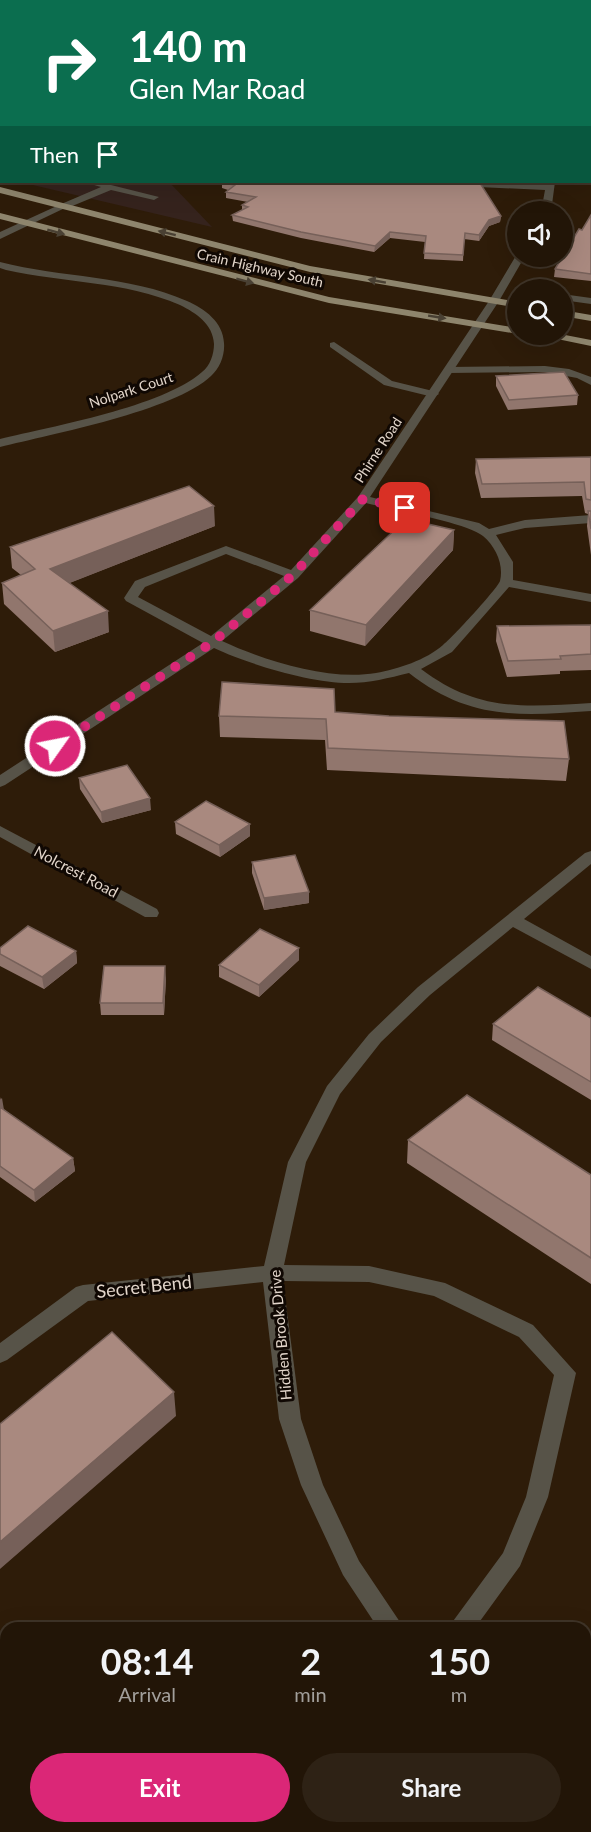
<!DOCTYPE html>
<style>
body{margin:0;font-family:Lato,sans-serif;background:#2e2215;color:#f1f3f6;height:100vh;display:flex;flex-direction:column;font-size:22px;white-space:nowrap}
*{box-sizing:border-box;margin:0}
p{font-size:20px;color:#a29f9b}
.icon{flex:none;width:33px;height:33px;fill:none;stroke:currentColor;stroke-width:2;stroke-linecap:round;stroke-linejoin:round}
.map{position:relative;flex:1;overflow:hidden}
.details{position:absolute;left:0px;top:1622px;width:591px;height:212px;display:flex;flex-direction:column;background:#221507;border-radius:18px 18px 0 0;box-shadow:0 6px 24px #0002,0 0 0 2px #3f3428}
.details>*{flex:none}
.guide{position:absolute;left:0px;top:0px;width:591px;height:183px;box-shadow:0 6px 24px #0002,0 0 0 2px #3f3428;background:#0b6e4f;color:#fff;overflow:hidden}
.controls{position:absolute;left:507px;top:201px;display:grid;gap:12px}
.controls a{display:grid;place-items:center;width:66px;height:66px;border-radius:50%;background:#221507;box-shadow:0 6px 24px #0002,0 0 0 2px #3f3428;font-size:30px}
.pin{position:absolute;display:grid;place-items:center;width:51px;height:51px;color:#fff;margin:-26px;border-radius:12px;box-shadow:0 3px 9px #0006}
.me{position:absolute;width:66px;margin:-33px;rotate:57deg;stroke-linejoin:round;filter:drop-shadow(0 0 4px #0008)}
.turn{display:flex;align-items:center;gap:21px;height:126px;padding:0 30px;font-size:27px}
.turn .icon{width:78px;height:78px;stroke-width:2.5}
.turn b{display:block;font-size:42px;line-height:51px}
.then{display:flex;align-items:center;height:57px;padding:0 30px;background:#0003;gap:12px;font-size:22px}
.eta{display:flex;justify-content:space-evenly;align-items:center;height:102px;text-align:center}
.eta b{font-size:36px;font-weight:700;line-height:42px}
.action{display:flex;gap:12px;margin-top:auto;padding:12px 30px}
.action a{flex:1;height:69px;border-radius:36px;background:#db2777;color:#fff;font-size:24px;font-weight:700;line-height:69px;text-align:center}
.action a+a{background:#2e2215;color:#f1f3f6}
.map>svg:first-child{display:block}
.commercial{fill:#35231d}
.green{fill:#393e0e}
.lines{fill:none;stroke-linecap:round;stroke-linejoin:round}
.service{fill:#575348;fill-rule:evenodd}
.minor{fill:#575348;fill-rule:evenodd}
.primary{fill:#8e856d;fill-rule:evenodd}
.wall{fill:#91766d}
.shaded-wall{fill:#766059}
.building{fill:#a9897f;stroke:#766059;stroke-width:1.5}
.oneway{fill:#494033}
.route{stroke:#db2777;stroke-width:10;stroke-dasharray:0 18}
.labels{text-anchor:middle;stroke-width:6;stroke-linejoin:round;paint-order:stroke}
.far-street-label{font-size:14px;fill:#e3d6cb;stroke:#100803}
.street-label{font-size:15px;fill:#e3d6cb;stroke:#100803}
.near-street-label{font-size:18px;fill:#e3d6cb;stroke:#100803}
</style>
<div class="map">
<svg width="591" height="1832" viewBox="0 0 591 1832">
<rect width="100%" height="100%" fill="#2e1c09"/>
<path class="commercial" d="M20,182H169L212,227Z"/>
<path class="green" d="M591,1637V1704L585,1699V1639Z
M372,1827H450L457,1832H365Z"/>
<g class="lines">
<path class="service" d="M0,73H2L0,78Z
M0,93H2V97H0Z
M0,115H2V121H0Z
M0,156H2V162H0Z
M84,182H99L159,197L154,200L111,190L65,209H59V205L101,187Z
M334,342L392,381L437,392L439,394L433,397L384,385L330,347V343Z
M545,366L569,369L591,377V385L577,378L545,372L449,373L444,370L449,367Z"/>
<path class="minor" d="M90,0H98L99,2H91Z
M452,0H460V2H453Z
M431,182L546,185L547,182H555L551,212H541L545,190L436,185Z
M59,205L67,207L0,239V232Z
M517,254L518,256H525L499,301L370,497L479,523L489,529L525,520L591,515V523L525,528L496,535L513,562V580L591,594V602L509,587L452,652L421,669C478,712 523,707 591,703V711C518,716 469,720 409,673C389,678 369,683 349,683C311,683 248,664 214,648L5,785L0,787V775L203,643L126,601L124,598L135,581L226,546L291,570L358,497L489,301ZM366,503C391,510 466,522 483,536C496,547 504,565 500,581C498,588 451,639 443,645C426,660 398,669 376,673C329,681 265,661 222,641L298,578ZM226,554L284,576L211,636L138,597L145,587Z
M0,262C62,278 128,275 187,301C205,309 223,322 224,343C225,355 220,368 211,376C174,411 52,434 0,447V439C53,426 162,407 202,372C210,366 214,354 214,344C213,324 196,313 180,305C125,281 64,283 6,270L0,268Z
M562,294L591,298V304L562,300Z
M0,826L157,909L159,913L157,917H145L0,837Z
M591,851V864L524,919L591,956V969L513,927L430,995L381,1042L340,1094L306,1162L284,1265L369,1266L445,1283L533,1325L576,1373L548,1497L520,1566L475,1628H448L503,1553L526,1497L554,1375L519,1337L434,1296L369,1282L283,1281L301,1419L323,1485L359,1561L404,1628H378L343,1575L301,1485L279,1419L263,1282L88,1301L7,1360L0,1363V1343L76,1287L83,1285L264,1266L288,1162L327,1086L369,1034L418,987L585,853Z
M585,1806L591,1809V1832H581L576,1827H585Z
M189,1827H219L217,1832H187Z"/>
<path class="primary" d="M0,187L310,266L518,302V308L310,272L0,193Z
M0,213L329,297L518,328V334L329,303L0,219Z
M562,310L591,315V321L562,316Z
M533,334H560L591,340V346Z"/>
</g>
<path class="wall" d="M222,183L501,216L500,222L489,226L479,241L464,239L463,261L424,259L425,242L390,238L374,252L301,238L233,221L232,215L242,210V205L248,202L226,198V192L228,190L222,188Z
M591,215V281L554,277L555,269L582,230Z
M496,376L578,395L577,405L508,410L496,386Z
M591,457V555L587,526L588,514L585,513L582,496L481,498L475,473L476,459Z
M215,526L69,583L109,632L55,652L4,604L2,583L21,575L12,568L10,547Z
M454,530L453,550L365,646L310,631V610Z
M591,625V670L560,671V674L507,677L496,641L497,626Z
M335,712L569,759L566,781L327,770L325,740L220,737L219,716Z
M79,778L151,810L102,823L80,789Z
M175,822L250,836L220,857L176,834Z
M252,862L309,892V903L264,910L252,873Z
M0,948L76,951L77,963L44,989L0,966Z
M299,948V960L259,997L219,977V965Z
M166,978L164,1015H101L100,1003Z
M591,1018V1100L492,1040L493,1024Z
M0,1097L3,1109L73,1158L75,1171L35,1202L0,1177Z
M408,1140L591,1175V1284L407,1163Z
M0,1660L6,1665V1827H74L69,1832H8L0,1824Z"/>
<path class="shaded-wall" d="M0,122H2V133H0Z
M501,216L500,222L489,226L479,241V235L489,220Z
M390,232V238L374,252L375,246Z
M214,506L215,526L52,590L50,569Z
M454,530L453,550L365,646L366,625Z
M108,611L109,632L55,652L53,631Z
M150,798L151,810L102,823L101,812Z
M250,824V836L220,857L219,845Z
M309,892V903L264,910V898Z
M299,948V960L259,997V985Z
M76,951L77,963L44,989L42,977Z
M165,966L166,978L164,1015L163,1003Z
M2,1098L4,1110L0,1113V1100Z
M73,1158L75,1171L35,1202L34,1190Z
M174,1392L176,1416L0,1569V1542Z
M47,1827H74L69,1832H42Z"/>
<path class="building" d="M16,0H66L68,2H18Z
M132,0H423L425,2H134Z
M590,61L591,62V96L590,94Z
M224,182H438L480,183L501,216L489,220L479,235L465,233L463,255L424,253L426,236L390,232L375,246L301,232L232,215L248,207L242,205L256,197L226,192L235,185L222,183Z
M591,215V274L555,269L579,229L582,230Z
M564,372L578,395L509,400L496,376Z
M591,457V500L586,499L584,482L482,484L476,459Z
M189,486L214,506L50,569L108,611L53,631L2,583L35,569L10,547Z
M588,511H591V529Z
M406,519L454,530L366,625L310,610Z
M591,625V654L560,656L561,659L508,661L497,626Z
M222,682L334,689L335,712L389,716L564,721L569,759L328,748L326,719L219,716Z
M127,765L150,798L101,812L79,778Z
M206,801L250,824L219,845L175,822Z
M295,855L309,892L264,898L252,862Z
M28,926L76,951L42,977L0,954V948Z
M260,929L299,948L259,985L219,965Z
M104,966H165L163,1003H100Z
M538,987L591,1018V1082L493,1024Z
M467,1095L591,1175V1258L408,1140Z
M0,1107L73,1158L34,1190L0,1166Z
M112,1332L174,1392L0,1542V1424Z
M0,1660L6,1665V1814L0,1807Z
M18,1827H47L42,1832H23Z"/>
<defs><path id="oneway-solid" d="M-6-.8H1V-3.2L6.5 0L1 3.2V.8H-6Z" transform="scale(1.5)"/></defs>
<g class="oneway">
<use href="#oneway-solid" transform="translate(56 232) rotate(15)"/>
<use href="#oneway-solid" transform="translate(167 233) rotate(-166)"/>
<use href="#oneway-solid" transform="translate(245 281) rotate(15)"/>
<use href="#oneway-solid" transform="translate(377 281) rotate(-170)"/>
<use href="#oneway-solid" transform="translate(437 317) rotate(9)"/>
</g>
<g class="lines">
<path class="route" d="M55,746L213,642L293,575L363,499L405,508"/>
</g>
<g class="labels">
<g class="far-street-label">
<text transform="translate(260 268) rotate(13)" y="5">Crain Highway South</text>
<text transform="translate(131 390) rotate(-18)" y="5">Nolpark Court</text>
<text transform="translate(378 450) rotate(-57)" y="5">Phirne Road</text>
</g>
<g class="street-label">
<text transform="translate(76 872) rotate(28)" y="5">Nolcrest Road</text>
<text transform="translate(281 1335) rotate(-95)" y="5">Hidden Brook Drive</text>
</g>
<g class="near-street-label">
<text transform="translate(144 1287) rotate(-6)" y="6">Secret Bend</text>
</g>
</g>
</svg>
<div class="controls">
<a><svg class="icon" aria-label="sound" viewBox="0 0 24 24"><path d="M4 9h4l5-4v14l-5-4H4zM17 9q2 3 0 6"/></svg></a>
<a><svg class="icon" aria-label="search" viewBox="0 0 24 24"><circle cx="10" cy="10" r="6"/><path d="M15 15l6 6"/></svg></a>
</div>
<div class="pin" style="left:405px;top:508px;background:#d93025"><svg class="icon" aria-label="arrive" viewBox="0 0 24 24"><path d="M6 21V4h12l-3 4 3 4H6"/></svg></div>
<svg class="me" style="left:55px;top:746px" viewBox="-20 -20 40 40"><circle r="17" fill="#db2777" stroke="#fff" stroke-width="3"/><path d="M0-11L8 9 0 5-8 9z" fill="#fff"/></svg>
<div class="guide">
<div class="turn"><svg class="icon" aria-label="right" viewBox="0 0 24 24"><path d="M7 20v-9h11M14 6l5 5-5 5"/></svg><div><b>140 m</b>Glen Mar Road</div></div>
<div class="then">Then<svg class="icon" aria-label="arrive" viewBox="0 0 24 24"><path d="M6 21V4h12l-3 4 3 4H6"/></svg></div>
</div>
<section class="details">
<div class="eta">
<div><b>08:14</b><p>Arrival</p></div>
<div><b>2</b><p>min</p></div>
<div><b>150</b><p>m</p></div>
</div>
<div class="action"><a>Exit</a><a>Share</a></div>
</section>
</div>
